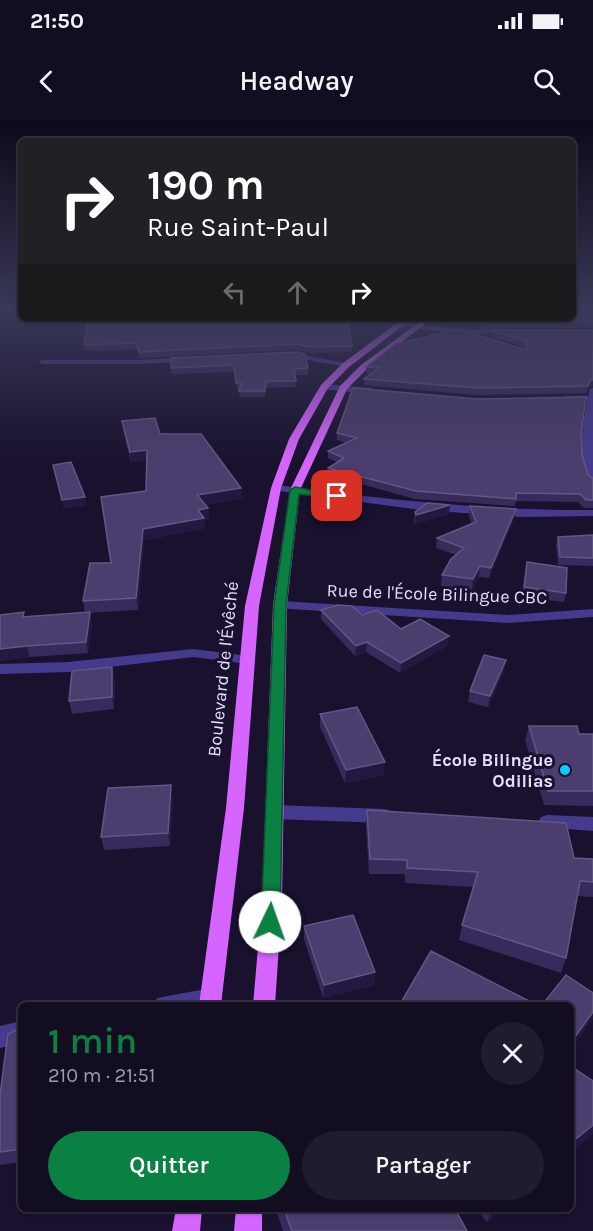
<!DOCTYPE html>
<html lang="fr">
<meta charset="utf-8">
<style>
body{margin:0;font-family:Karla,sans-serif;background:#201b2f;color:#f1f3f6;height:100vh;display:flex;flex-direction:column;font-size:22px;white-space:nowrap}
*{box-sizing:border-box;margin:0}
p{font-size:20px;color:#9d9ca5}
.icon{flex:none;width:33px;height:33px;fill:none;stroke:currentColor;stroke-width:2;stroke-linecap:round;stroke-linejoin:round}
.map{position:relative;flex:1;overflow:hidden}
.details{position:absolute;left:18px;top:882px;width:556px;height:210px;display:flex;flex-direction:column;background:#130d22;border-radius:9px;box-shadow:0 2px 4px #0004,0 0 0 2px #322d40}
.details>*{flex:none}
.banner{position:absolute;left:18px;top:18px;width:558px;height:183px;border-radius:9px;box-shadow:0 2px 4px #0004,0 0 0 2px #322d40;background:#202124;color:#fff;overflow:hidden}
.pin{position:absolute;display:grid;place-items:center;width:51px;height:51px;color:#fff;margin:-26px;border-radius:12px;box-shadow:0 3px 9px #0006}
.me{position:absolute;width:66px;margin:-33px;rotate:3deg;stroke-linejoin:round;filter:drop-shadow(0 0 4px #0008)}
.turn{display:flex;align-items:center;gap:21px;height:126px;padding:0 30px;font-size:27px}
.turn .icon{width:78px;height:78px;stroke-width:2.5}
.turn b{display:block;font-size:42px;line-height:51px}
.lanes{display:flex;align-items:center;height:57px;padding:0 30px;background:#0003;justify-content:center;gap:30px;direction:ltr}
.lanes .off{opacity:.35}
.round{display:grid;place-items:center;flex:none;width:63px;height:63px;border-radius:32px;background:#201b2f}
.overview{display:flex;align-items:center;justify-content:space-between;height:102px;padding:0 30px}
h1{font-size:36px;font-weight:600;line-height:45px;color:#0b8043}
.button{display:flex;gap:12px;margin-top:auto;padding:12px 30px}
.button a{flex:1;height:69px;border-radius:36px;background:#0b8043;color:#fff;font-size:24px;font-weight:600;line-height:69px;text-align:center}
.button a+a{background:#201b2f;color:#f1f3f6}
.status{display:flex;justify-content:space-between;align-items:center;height:42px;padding:0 30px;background:#130d22;direction:ltr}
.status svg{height:16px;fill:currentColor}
header{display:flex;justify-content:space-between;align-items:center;height:78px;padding:0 30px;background:#130d22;font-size:27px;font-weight:600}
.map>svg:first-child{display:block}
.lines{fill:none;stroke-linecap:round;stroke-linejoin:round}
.street{fill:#463a8f;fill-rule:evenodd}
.primary{fill:#d665ff;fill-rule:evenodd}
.wall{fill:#392a5c}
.shaded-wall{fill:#241842}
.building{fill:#4b3d6e;stroke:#645684;stroke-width:1.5}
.route{fill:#0b8043;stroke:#07532c;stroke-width:1.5}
.poi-dot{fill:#0acdff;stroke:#19112e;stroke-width:2}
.labels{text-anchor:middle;stroke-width:6;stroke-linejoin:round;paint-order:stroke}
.street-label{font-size:18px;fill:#e5deff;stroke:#19112e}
.poi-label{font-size:18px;font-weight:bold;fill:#e5deff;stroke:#19112e;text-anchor:end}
</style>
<div class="status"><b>21:50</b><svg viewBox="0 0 49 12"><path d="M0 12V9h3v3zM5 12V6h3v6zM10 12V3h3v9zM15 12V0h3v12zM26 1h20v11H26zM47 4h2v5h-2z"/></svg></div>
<header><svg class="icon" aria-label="back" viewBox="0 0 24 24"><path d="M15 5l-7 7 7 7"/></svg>Headway<svg class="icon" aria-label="search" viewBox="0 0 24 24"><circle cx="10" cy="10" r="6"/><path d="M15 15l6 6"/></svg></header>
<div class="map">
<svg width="593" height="1111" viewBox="0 0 593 1111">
<rect width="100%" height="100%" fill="#19112e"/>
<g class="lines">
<path class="street" d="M400,202L464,210L512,209L516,211L512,213L464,214L397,206Z
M284,232L346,243L350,245L346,247L287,236L283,234Z
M189,237H192V241L140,244H42L38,242L42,240H140Z
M324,264L371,268L375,271L371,274L321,269V265Z
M593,268V365L588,362C577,335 582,308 587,281L566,282L562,279L566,276H588L590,269Z
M276,365C383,379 485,391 593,390V396L522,397L421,390L272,370V366Z
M280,481L508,495L593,489V497L508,503L275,488L273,485Z
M193,529L249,536L256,540L249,544L193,537L68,552L0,554V544L68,542Z
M274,685L385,689L391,691L394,696L391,701L385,703L274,699L268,697L265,692L268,687Z
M547,695L593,697V711L541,707L538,702L541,697Z
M211,868L219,871L222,878L219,885H154L157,878Z
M21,901V923L0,928V906Z"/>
<path class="primary" d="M404,198H413L349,247L328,268L299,319L281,368L259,486L244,688L221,885H199L226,688L245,486L271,368L289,319L321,265L343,243Z
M425,198H433L367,249L347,269L300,370L287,485L282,781L275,885H253L262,781L273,485L290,370L340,266L361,245Z
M176,1089H202L200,1111H172Z
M236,1089H262V1111H234Z"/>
</g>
<path class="wall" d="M593,188V208H486L487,202Z
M88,198H358L347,199L352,226V232L312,233L297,230L139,238L137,229L85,231L84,225Z
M492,210H593L589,267L586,273L476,275L364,265V259L371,254H366V247L526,230V228L492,216Z
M171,238L308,248V255H295L296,267L266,268L265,277H240L239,270H237L234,252L171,254Z
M122,301L160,314L242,378L205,385L208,388L209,399L204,400L205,408L144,420L138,490L85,493L83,481L111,443L146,371L147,340L131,342L123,310Z
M337,313L581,314L582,335L588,355L593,358V388H584L578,382L516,381L515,386L415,379L328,355V348L337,342L328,338V331L347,323L337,320Z
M470,386L516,389L514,399L489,458L479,457L472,470L441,466L442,455L456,435L436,428L437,418L472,404L469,396Z
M415,392L449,394L415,404L414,402Z
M593,415V446L558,445L556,425L558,417Z
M527,442L566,473L564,482L522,477Z
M321,490L362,495L401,509L449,516L447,526L400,553L366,532L355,536L321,499Z
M90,492L92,503L88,533L30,537L0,541V495L25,496Z
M112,547L115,560L114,589L72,594L69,581Z
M504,551L488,587L468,582L470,571Z
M320,594L384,655L345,663L320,607Z
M529,606L579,614H593V686L544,685L525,620Z
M173,678L170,726L104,730L101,717Z
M367,690L574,738L593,739V777L577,776L566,838L561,853L459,820L462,805L473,767L405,763V754H369L366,705Z
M304,806L375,852L374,865L323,878L304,819Z
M21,909V1042L0,1045V975Z
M277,1089H455L467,1111H283L277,1093Z
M476,1089H502L487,1102Z"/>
<path class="shaded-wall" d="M591,260H593V266L589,267L586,273L588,266Z
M147,330L148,340L131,342L130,332Z
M241,368L242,378L198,386L197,375Z
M85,377L86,386L64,389L62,380Z
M450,385L449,394L415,404L416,395Z
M208,388L209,399L204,400L205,408L144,420L138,490L136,478L143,409L198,390Z
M516,389L514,399L489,458L491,448Z
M480,446L479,457L472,470L473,459Z
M90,492L92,503L88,533L86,522Z
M449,516L447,526L400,553L401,543Z
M367,522L366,532L355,536L356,526Z
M27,526L30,537L0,541V529Z
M506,540L504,551L488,587L490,576Z
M112,547L115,560L114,589L112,577Z
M385,642L384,655L345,663L346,650Z
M171,665L173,678L170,726L168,713Z
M375,852L374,865L323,878L324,865Z
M593,892V899L572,928V921Z
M593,1005V1014L572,1031V1022Z
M492,1089H502L487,1102Z"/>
<path class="building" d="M573,188H593V202H487L504,198H573Z
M88,198H347L352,226L312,227L297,224L139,232L136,223L84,225Z
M457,209L526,230L527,222L492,210H593V260H591L588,266L477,268L364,259L380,247H366L396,224Z
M297,232L305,234L308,248L294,249L296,261H266L265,271H239L241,263H236L234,245L171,248V238Z
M353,268L477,279L586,277L581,314L582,335L588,355L593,358V380H586L580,374L516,373V379L416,371L328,348L344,338L328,331L357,318L337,313Z
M155,298L160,314H201L241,368L197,375L208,388L198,390L204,398L143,409L136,478L83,481L90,443H111L101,377L146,371L147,330L130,332L122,301Z
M71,342L85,377L62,380L53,345Z
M427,383L450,385L416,395L415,392Z
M470,386L516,389L491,448L480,446L473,459L442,455L451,439L464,428L437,418L476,402Z
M593,415V438L560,437L558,417Z
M527,442L567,448L566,473L524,467Z
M338,485L352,486L362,495L377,490L401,509L420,499L449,516L401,543L367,522L356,526L321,490Z
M24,492L23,497L90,492L86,522L27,526L0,529V495Z
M484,535L506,540L490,576L470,571Z
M112,547V577L69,581L72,551Z
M357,587L385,642L346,650L320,594Z
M529,606H577L579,614H593V671H548Z
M171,665L168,713L101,717L108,668Z
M367,690L566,703L574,738L593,739V762L580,761L566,838L462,805L478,752L407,748V740L370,739Z
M353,795L375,852L324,865L304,806Z
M431,831L537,885H403L400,884Z
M566,855L593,873V892L572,921V885H542Z
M18,909H21V1029L0,1032V975L8,914Z
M572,947L593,961V1005L572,1022Z
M284,1089H455L467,1111H292Z"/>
<linearGradient id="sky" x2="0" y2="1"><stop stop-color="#0e0919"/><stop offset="0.55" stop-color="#383857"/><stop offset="1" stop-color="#383857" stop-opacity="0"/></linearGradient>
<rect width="593" height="343" fill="url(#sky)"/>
<path class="route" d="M295,367L342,376L337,379L299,374L286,485L280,802L277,808L270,810L264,808L261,802L274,485L290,370Z"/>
<circle class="poi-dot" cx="565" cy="650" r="6"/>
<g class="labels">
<g class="street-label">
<text transform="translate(437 474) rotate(2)" y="6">Rue de l'École Bilingue CBC</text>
<text transform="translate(223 549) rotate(-84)" y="6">Boulevard de l'Évêché</text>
</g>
<g class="poi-label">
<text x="553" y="646">École Bilingue<tspan x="553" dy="21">Odilias</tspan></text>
</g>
</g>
</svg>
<div class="pin" style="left:337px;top:376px;background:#d93025"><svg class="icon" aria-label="arrive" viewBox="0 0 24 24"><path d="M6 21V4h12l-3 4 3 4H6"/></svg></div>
<svg class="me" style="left:270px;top:802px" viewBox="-20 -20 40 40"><circle r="19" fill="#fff"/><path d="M0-13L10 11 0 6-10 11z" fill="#0b8043"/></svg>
<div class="banner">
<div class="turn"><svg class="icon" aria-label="right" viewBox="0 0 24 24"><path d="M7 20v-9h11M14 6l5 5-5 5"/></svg><div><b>190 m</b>Rue Saint-Paul</div></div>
<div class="lanes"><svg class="icon off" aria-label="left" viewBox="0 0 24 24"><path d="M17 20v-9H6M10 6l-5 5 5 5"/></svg><svg class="icon off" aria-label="ahead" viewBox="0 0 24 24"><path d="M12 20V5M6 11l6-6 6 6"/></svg><svg class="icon" aria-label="right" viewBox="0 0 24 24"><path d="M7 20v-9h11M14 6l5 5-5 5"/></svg></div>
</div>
<section class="details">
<div class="overview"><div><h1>1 min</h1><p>210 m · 21:51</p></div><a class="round"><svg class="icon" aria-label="close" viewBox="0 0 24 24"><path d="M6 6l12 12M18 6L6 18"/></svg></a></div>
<div class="button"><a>Quitter</a><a>Partager</a></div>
</section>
</div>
